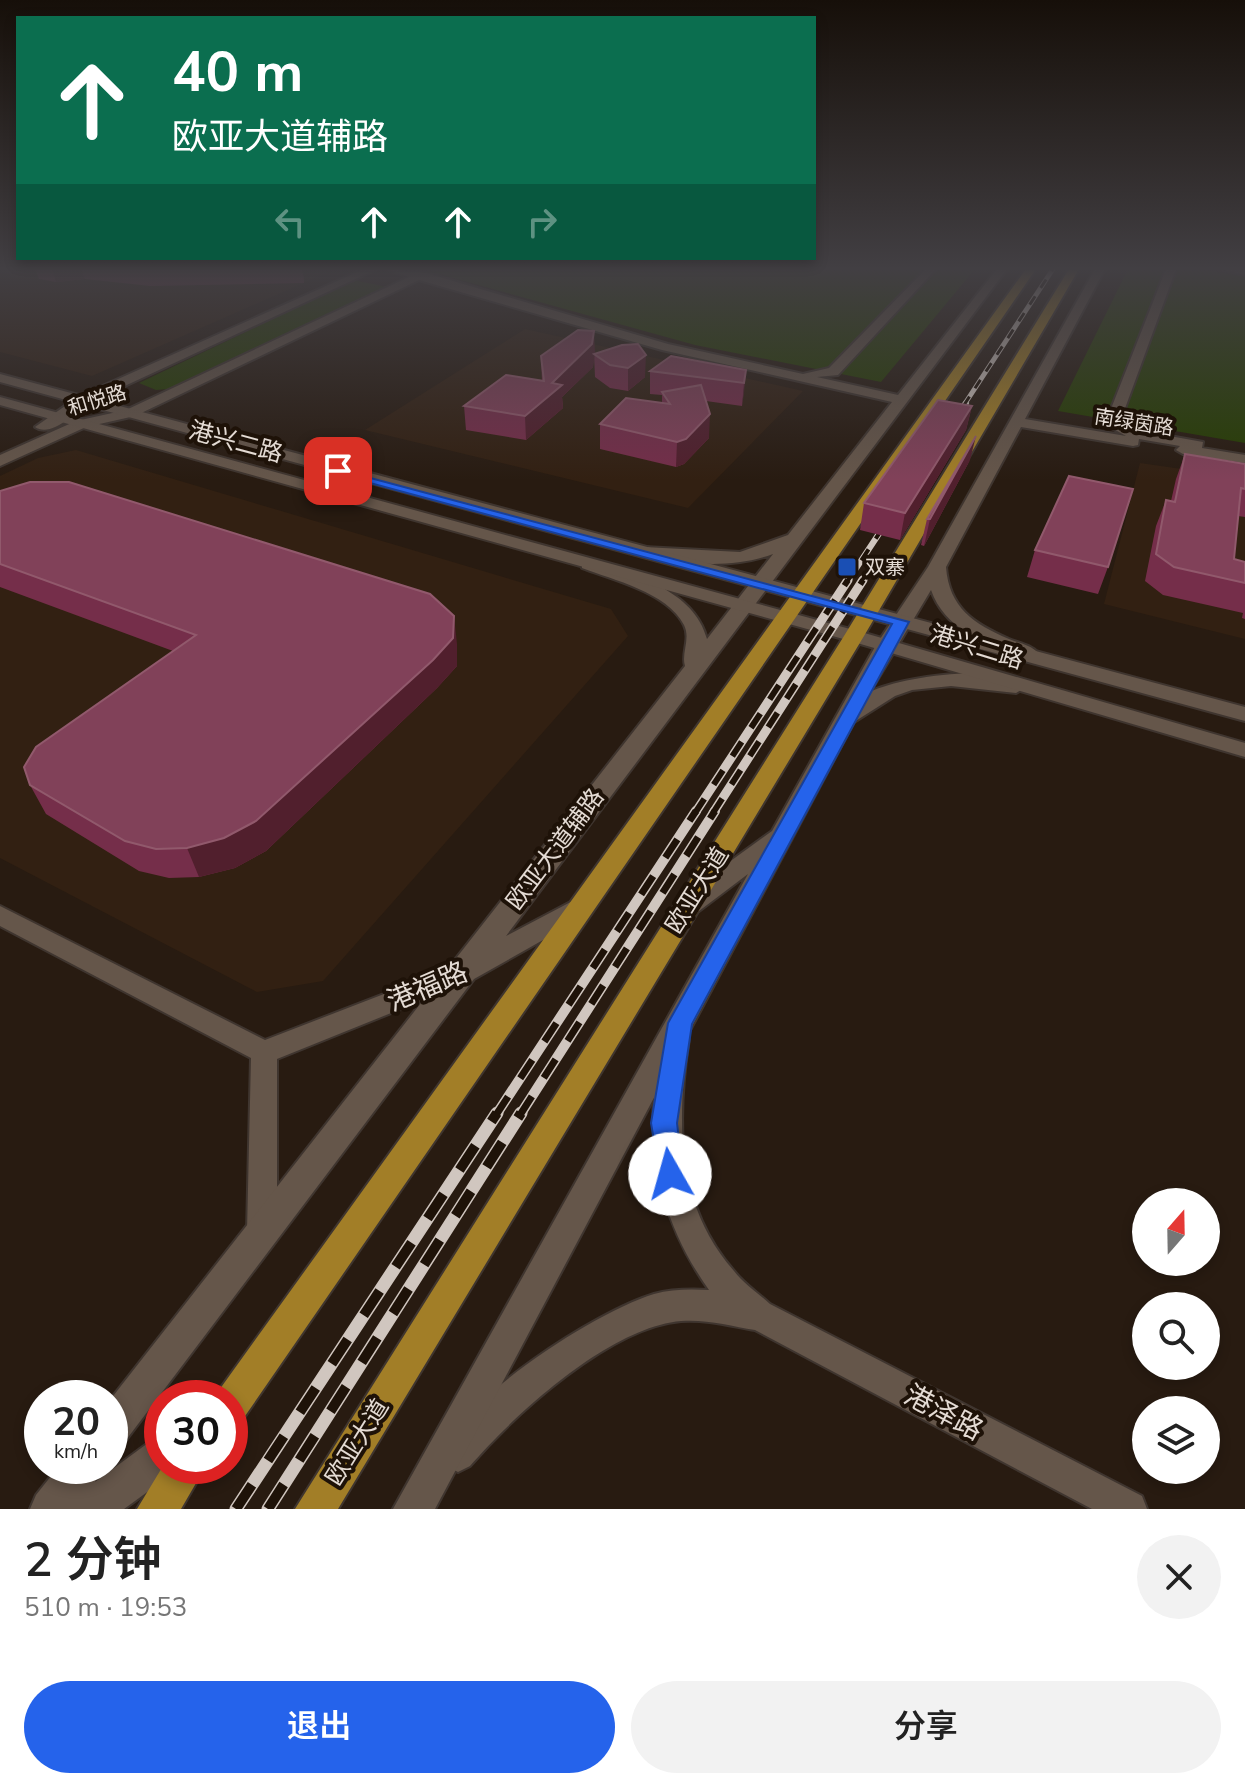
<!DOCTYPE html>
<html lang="zh">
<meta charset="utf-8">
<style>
body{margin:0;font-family:"Nunito Sans","Noto Sans SC",sans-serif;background:#f2f2f2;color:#222;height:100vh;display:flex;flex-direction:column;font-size:30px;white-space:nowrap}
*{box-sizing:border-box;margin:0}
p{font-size:26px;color:#767676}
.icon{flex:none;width:44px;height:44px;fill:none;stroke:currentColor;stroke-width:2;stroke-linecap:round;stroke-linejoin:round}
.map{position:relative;height:1509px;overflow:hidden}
.panel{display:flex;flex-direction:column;background:#fff;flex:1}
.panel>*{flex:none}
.top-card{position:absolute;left:16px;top:16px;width:800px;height:244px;border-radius:0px;box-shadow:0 4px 12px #0003;background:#0b6e4f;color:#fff;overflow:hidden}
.needle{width:52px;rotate:20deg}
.tools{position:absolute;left:1132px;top:1188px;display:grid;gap:16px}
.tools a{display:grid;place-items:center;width:88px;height:88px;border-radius:50%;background:#fff;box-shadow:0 4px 12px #0003;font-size:40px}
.speed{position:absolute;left:24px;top:1380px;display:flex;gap:16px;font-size:40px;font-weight:700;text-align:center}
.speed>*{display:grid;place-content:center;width:104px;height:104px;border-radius:50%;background:#fff;box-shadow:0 4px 12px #0003;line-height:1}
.speed small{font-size:20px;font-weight:400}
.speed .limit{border:12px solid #d22;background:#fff;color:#111}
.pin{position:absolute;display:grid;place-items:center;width:68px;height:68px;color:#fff;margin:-34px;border-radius:16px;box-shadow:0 4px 12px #0006}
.me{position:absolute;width:88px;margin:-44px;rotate:353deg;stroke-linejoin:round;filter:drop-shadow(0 0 6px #0008)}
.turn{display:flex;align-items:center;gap:28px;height:168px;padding:0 24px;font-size:36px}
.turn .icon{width:104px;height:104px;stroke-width:2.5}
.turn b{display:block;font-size:56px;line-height:68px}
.lanes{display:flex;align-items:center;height:76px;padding:0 24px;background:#0003;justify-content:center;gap:40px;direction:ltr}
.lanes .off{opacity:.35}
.round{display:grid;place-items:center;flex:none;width:84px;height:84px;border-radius:42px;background:#f2f2f2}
.headline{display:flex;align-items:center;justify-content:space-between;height:136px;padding:0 24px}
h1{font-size:48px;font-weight:600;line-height:60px}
.button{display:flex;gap:16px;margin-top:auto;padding:16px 24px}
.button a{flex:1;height:92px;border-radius:48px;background:#2563eb;color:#fff;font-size:32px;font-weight:600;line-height:92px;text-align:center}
.button a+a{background:#f2f2f2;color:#222}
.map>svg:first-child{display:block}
.built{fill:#322012}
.green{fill:#273e03}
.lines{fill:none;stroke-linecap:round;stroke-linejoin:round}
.minor-casing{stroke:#3f352f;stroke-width:4}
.tertiary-casing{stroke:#3f352f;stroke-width:4}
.secondary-casing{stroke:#3f352f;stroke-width:4}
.primary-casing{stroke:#3f352f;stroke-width:4}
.minor{fill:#65564a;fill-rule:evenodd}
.tertiary{fill:#65564a;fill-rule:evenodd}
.secondary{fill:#65564a;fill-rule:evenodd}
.primary{fill:#a27e27;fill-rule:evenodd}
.rail-far4-casing{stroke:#d0c6bf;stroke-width:5}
.rail-far3-casing{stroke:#d0c6bf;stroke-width:6}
.rail-far2-casing{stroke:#d0c6bf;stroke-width:9}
.rail-far1-casing{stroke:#d0c6bf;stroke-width:10}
.rail-casing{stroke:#d0c6bf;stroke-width:13}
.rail-far4{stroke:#1e1208;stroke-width:3;stroke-dasharray:10;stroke-linecap:butt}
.rail-far3{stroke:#1e1208;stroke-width:4;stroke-dasharray:13;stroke-linecap:butt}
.rail-far2{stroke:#1e1208;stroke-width:6;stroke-dasharray:17;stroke-linecap:butt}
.rail-far1{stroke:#1e1208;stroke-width:7;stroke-dasharray:22;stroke-linecap:butt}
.rail{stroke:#1e1208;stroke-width:10;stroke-dasharray:29;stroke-linecap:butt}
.wall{fill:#752e4a}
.shaded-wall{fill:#511f2d}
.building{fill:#814159;stroke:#91596c;stroke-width:2}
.route{fill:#2563eb;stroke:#184099;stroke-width:2}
.transit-dot{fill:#1a4fb4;stroke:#1e1208;stroke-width:3}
.labels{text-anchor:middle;stroke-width:8;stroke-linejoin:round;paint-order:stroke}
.far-street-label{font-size:20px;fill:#e4dbd4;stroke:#1e1208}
.far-poi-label{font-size:20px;fill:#e4dbd4;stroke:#1e1208;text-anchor:start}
.street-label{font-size:24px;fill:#e4dbd4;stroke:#1e1208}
.near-street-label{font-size:28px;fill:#e4dbd4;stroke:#1e1208}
</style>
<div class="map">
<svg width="1245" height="1509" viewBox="0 0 1245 1509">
<rect width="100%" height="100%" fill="#281b11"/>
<path class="built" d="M0,269H335L92,376L0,352Z
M525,329L803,391L688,508L365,430Z
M76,450L611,609L628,636L323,981L257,992L0,858V476L38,458Z
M1140,463L1245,478V639L1104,604Z"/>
<path class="green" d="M421,269H975L881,382L695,345Z
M1128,269H1196L1245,276V443L1058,411Z
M354,280L387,287L168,389L156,390L139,383Z"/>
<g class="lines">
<g class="minor-casing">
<path id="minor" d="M0,906L265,1040L459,965L468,968L471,975L468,982L277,1059V1232L273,1243L262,1247L251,1243L247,1232L251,1058L0,926Z
M676,1028L685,1031L689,1039C676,1121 676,1205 734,1271C744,1284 758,1293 770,1304L1142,1496L1147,1509H1092L755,1330C731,1326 706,1319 681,1321C610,1327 515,1414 470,1466L458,1472L446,1466L440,1454C464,1397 595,1312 654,1294C672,1289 690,1289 709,1290C665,1228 647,1161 655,1085C657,1067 659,1047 667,1031Z"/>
</g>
<g class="tertiary-casing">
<path id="tertiary" d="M364,269H377L88,403C75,413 51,438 35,427L78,397Z
M386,269L426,273L668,344L803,374L829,368L926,269H936L838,375L817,377L898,395L997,269H1007L506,936L582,896L591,899L595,906L591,913L474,979L123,1444L110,1450V1400L685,666C681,653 691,639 684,625C667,592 613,580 582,568V560H594C636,576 694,590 707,639L773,554C732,569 686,565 644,555V547L740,552L788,535L892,402L662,350L419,280L135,416L86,427L0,466V455L76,421L126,410L409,277Z
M1095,269H1105L1025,419L1126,436L1105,424L1166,269H1176L1120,422L1136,430L1203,442L1202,448L1245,455V463L1183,454L1176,450L1180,446L1139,439L1138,445L1133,446L1021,427L946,567C949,608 974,624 1009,639C1019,643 1031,645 1038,653L1028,659L1021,657C985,643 945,630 931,590L870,692C899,677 1004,661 1026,687L1016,693L951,686L912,690L895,696L854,722L435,1509H393L748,874L699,911L690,914L681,911L677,904L681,897L772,831L876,645L928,567Z
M1220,269H1245V275Z
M162,1438V1466H178L176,1471L124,1509H30L36,1495L59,1466H102L95,1482L148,1443Z"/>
</g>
<g class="secondary-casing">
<path id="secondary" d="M0,374L1245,707V721L0,382Z
M0,397L861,632L1245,743V757L847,640L0,405Z"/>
</g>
<g class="primary-casing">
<path id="primary" d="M1026,269H1036L243,1419L230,1425V1398H215L217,1393Z
M1069,269H1079L864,636L338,1509H295L844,636Z
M163,1466H206L181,1509H137Z"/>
</g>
<use href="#minor" class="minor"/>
<use href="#tertiary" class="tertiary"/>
<use href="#secondary" class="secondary"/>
<use href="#primary" class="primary"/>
<g class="rail-far4-casing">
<path id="rail-far4" d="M964,405L1053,269"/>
</g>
<g class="rail-far3-casing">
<path id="rail-far3" d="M952,424L966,403
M847,582L890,517
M861,582L876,559"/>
</g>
<g class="rail-far2-casing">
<path id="rail-far2" d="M695,813L848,580
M713,813L863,580"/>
</g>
<g class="rail-far1-casing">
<path id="rail-far1" d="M496,1115L696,811
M520,1115L715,811"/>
</g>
<g class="rail-casing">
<path id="rail" d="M236,1509L497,1113
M268,1509L521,1113"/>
</g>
<use href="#rail-far4" class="rail-far4"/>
<use href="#rail-far3" class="rail-far3"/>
<use href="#rail-far2" class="rail-far2"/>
<use href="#rail-far1" class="rail-far1"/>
<use href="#rail" class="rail"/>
</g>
<path class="wall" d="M35,269H302L304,279V283L150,286L85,279L56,282L39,279Z
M622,345L645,377L628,391L610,388L595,377L594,355L593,367L562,397L563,408L526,440L466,430L464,406L542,381L541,356L594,354Z
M746,370L742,406L706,401L709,438L684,464L676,467L600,449V424L662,403V395L650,394V371Z
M972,406L966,430L900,540L860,530L864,503Z
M1185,454L1245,464V517L1238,516L1234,559L1245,562V619L1242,618L1243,613L1163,595L1145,581L1156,526L1166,500L1171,501L1176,479Z
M970,460L924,546L921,545L927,519Z
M0,491L457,644V666L437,688L266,851L235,868L199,877L169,878L139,871L46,814L30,785L173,651L0,587Z
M1035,550L1108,567L1098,594L1027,577Z"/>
<path class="shaded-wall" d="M52,269H81L85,279L56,282Z
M594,331L595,353L593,367L562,397L563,408L526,440L525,416Z
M646,355L645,377L628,391V368Z
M746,370L744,393L742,406L744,383Z
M972,406L966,430L900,540L905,513Z
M710,414L709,438L684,464L676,467L677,442Z
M976,436L970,460L924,546L930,519Z
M454,616L457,644V666L437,688L266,851L235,868L199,877L187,848Z"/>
<path class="building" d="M578,330L594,331L592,344L552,383L562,385L525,416L464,406L506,375L544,381L541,356Z
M638,344L646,355L628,368L610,365L594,354L622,345Z
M671,356L746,370L744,383L650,371Z
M701,385L710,414L686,439L677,442L600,424L626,398L670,404L662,392Z
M938,400L972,406L905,513L864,503Z
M976,436L930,519H927Z
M1185,454L1245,464V489L1241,488L1234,559L1245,562V583L1174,567L1156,554L1166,500L1175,502Z
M1069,476L1133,489L1108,567L1035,550Z
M30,482H69L430,594L454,616L453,638L433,660L256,821L224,838L187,848L156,849L125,841L30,785L24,767L36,747L196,635L0,564V491Z"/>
<linearGradient id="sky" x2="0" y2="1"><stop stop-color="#160f09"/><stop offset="0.56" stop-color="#423f43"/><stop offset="1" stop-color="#423f43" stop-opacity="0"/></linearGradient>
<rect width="1245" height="480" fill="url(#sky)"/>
<path class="route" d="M333,468L909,622L692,1024L677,1123L683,1174L680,1183L670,1187L661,1183L651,1123L668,1023L892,624L333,473Z"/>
<rect class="transit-dot" x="837" y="557" width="20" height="20" rx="4"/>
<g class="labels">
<g class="far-street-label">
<text transform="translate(97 400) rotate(-17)" y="7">和悦路</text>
<text transform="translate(1134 422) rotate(9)" y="7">南绿茵路</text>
</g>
<g class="far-poi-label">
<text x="865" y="574">双寨</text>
</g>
<g class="street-label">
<text transform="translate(236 442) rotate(15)" y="8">港兴二路</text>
<text transform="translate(977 647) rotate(17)" y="8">港兴二路</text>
<text transform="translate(555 849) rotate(-53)" y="8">欧亚大道辅路</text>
<text transform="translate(697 890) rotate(-58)" y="8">欧亚大道</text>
<text transform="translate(357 1442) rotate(-58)" y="8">欧亚大道</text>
</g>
<g class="near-street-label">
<text transform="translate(427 986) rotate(-23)" y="10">港福路</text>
<text transform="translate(944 1412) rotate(28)" y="10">港泽路</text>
</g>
</g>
</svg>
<div class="tools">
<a><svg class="needle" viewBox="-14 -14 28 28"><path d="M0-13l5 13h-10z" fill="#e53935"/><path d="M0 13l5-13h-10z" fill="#767676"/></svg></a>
<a><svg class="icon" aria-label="search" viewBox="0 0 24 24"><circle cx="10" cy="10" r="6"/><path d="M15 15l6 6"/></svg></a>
<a><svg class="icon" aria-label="layers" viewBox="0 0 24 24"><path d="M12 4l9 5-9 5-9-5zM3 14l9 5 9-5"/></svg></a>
</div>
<div class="speed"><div>20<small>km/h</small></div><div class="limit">30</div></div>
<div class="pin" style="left:338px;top:471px;background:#d93025"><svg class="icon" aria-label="arrive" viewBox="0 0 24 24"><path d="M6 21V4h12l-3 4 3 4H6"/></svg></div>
<svg class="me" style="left:670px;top:1174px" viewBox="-20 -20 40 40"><circle r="19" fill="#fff"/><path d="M0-13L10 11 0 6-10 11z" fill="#2563eb"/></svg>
<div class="top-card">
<div class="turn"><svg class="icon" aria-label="ahead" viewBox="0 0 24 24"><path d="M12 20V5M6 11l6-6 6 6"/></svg><div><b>40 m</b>欧亚大道辅路</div></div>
<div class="lanes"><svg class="icon off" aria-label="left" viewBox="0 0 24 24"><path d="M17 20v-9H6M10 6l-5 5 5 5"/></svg><svg class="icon" aria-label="ahead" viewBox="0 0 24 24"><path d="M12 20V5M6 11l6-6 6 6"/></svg><svg class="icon" aria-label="ahead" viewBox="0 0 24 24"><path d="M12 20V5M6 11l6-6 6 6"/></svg><svg class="icon off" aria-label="right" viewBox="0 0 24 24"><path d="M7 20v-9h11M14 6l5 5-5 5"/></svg></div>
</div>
</div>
<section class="panel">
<div class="headline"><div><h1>2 分钟</h1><p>510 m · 19:53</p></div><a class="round"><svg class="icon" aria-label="close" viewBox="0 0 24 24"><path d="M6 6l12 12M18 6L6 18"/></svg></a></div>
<div class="button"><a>退出</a><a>分享</a></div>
</section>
